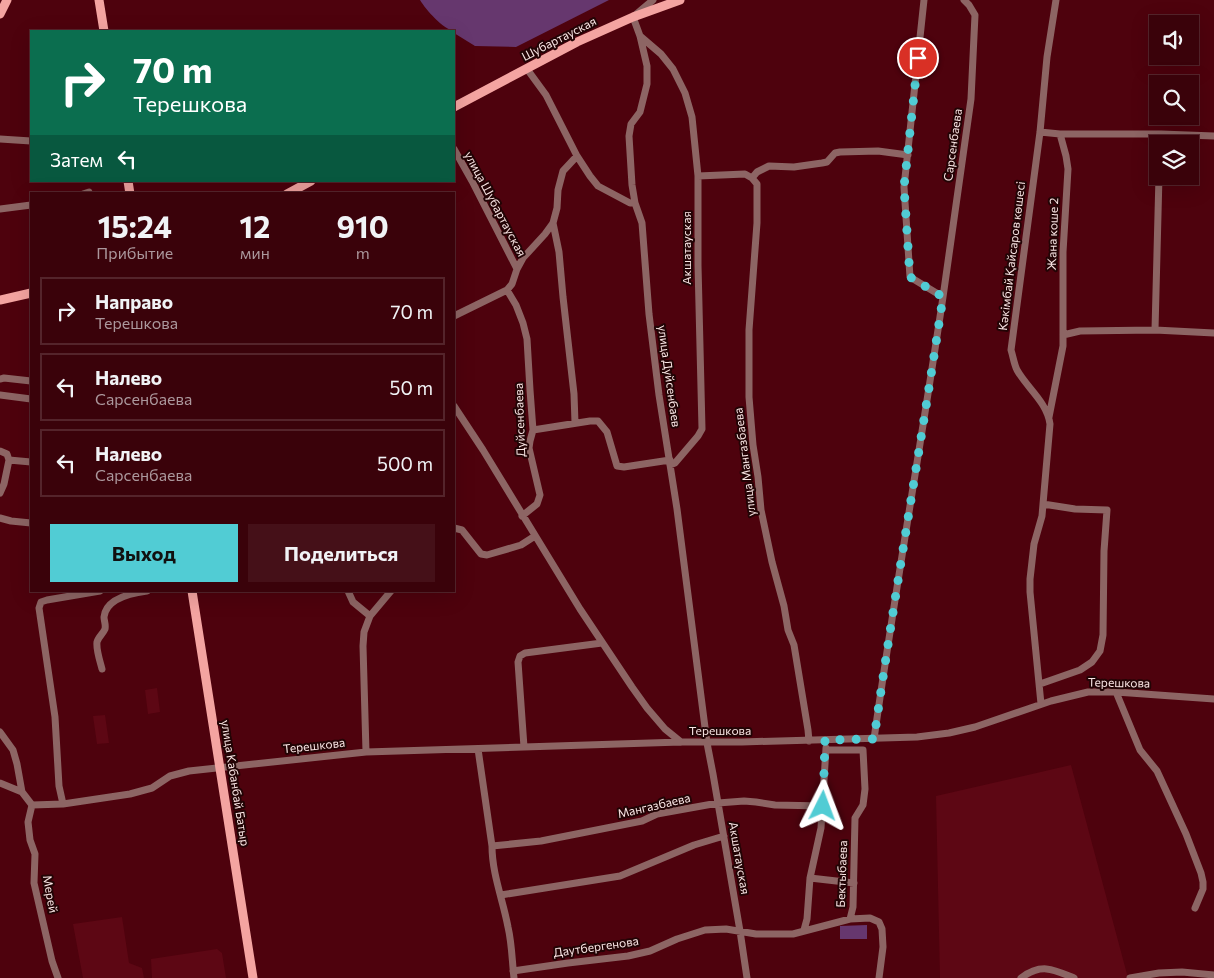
<!DOCTYPE html>
<html lang="ru">
<meta charset="utf-8">
<style>
body{margin:0;font-family:Commissioner,sans-serif;background:#451018;color:#f1f3f6;height:100vh;display:flex;flex-direction:column;font-size:19px;white-space:nowrap}
*{box-sizing:border-box;margin:0}
p{font-size:16px;color:#ab979c}
.icon{flex:none;width:28px;height:28px;fill:none;stroke:currentColor;stroke-width:2;stroke-linecap:round;stroke-linejoin:round}
.map{position:relative;flex:1;overflow:hidden}
.drawer{position:absolute;left:30px;top:192px;width:425px;height:400px;display:flex;flex-direction:column;background:#3a020a;border-radius:0px;box-shadow:0 5px 20px #0002,0 0 0 1px #54242b}
.drawer>*{flex:none}
.banner{position:absolute;left:30px;top:30px;width:425px;height:152px;border-radius:0px;box-shadow:0 5px 20px #0002,0 0 0 1px #54242b;background:#0b6e4f;color:#fff;overflow:hidden}
.tools{position:absolute;left:1149px;top:15px;display:grid;gap:10px}
.tools a{display:grid;place-items:center;width:50px;height:50px;border-radius:0px;background:#3a020a;box-shadow:0 5px 20px #0002,0 0 0 1px #54242b;font-size:25px}
.pin{position:absolute;display:grid;place-items:center;width:42px;height:42px;color:#fff;margin:-21px;border:2px solid #fff;border-radius:50%;box-shadow:0 1px 5px #0007}
.me{position:absolute;width:55px;margin:-28px;rotate:3deg;stroke-linejoin:round;filter:drop-shadow(0 0 4px #0008)}
.turn{display:flex;align-items:center;gap:18px;height:105px;padding:0 20px;font-size:22px}
.turn .icon{width:65px;height:65px;stroke-width:2.5}
.turn b{display:block;font-size:35px;line-height:42px}
.then{display:flex;align-items:center;height:48px;padding:0 20px;background:#0003;gap:10px;font-size:19px}
.eta{display:flex;justify-content:space-evenly;align-items:center;height:85px;text-align:center}
.eta b{font-size:30px;font-weight:700;line-height:35px}
.button{display:flex;gap:10px;margin-top:auto;padding:10px 20px}
.button a{flex:1;height:58px;border-radius:0px;background:#51ccd4;color:#111;font-size:20px;font-weight:700;line-height:58px;text-align:center}
.button a+a{background:#451018;color:#f1f3f6}
ul{padding:0;list-style:none}
li{display:flex;align-items:center;gap:15px;height:68px;margin:0 10px 8px;padding:0 10px;border:2px solid #54242b;border-radius:0px}
li div{flex:1}
li b{display:block;font-size:19px}
li em{font-style:normal}
.map>svg:first-child{display:block}
.built{fill:#5d0714}
.green{fill:#66376e}
.lines{fill:none;stroke-linecap:round;stroke-linejoin:round}
.minor{stroke:#8d6564;stroke-width:7}
.major{stroke:#f4a4a1;stroke-width:9}
.route{stroke:#51ccd4;stroke-width:9;stroke-dasharray:0 16.2}
.labels{text-anchor:middle;stroke-width:4;stroke-linejoin:round;paint-order:stroke}
.street-label{font-size:12px;fill:#fae6e5;stroke:#220405}
</style>
<div class="map">
<svg width="1214" height="978" viewBox="0 0 1214 978">
<rect width="100%" height="100%" fill="#4e020d"/>
<path class="built" d="M157,688L160,712L148,714L145,690Z
M105,715L109,743L97,744L93,716Z
M1071,765L1128,978H940L936,796Z
M122,917L129,963L142,968L144,978H83L73,924Z
M217,949L222,953L226,978H152L151,959Z"/>
<path class="green" d="M420,0H609L516,47L475,46L454,33V31C443,29 426,10 420,0Z
M867,925V939H840V926Z"/>
<g class="lines">
<path class="minor" d="M653,0L633,17L640,36L647,66V84L640,112L631,124L629,136L632,185L635,203L642,223L649,314L659,395L677,509L707,743L713,774L740,931L747,978
M640,36L661,54L673,69L685,93L692,117L698,176V265L702,429L698,436L675,463L670,465
M527,69L546,95L577,156L590,176L598,186L630,203H635
M1040,132L1060,134H1161L1214,136
M0,139L31,141
M454,149L472,181L517,269
M698,176L745,174L752,178L757,172L769,166L794,167L822,163L827,162L835,153L840,152L878,151L908,155
M752,178L757,184V223L749,330V397L753,445L758,477L761,510L772,562L784,606L788,630L794,645L808,730L809,741
M83,194L89,192
M0,209L31,205
M553,223L559,252L563,297L574,394L575,423
M507,290L516,305L523,323L527,339L530,390L533,430L530,441L529,448L540,495L537,504L522,516
M943,297L971,99L975,15L969,5L964,0
M454,316L507,290L512,284L517,269L523,258L545,234L553,223L557,208L558,190L563,171L577,156
M1155,330L1159,176
M1063,335L1080,331L1155,330L1214,333
M0,379L4,378L31,381
M0,395L31,399
M454,406L483,450L580,609L632,687L647,708L665,729L681,742
M1049,417L1063,346V252L1068,169L1066,156L1060,134
M533,430L590,421H598L607,432L617,466L624,467L670,460
M0,451L7,454L9,460L31,462
M0,493L4,484L9,460
M0,518L11,521L31,523
M454,528L462,530L481,554L487,555L521,545L535,536
M348,591L353,602L370,616
M102,669C100,661 96,650 97,642C98,637 103,634 105,629C106,624 104,621 104,617C106,598 132,593 147,591
M1040,684L1080,670L1092,662L1100,651L1103,635L1104,551L1107,510L1075,509L1043,504
M1116,692L1140,750L1157,771L1186,834L1201,873L1203,882V889L1195,908
M1041,704L1030,592V579L1034,544L1042,516L1043,504L1050,424C1047,402 1027,388 1017,370C1014,364 1013,356 1011,350L1040,132L1047,57L1056,0
M0,732L13,750L17,764L22,792L32,805L28,822L30,840L35,854L34,883L52,961L58,978
M874,739C895,591 921,444 943,297L910,277L904,187L924,0
M524,747L518,662L520,656L525,653L602,643
M478,749L492,846C492,874 503,900 508,927C512,944 512,961 514,978
M826,750H863L865,789L863,805L855,818L853,907L850,919
M366,752L363,646L364,632L370,616L391,591
M0,783L22,792
M63,804L59,786L55,717L39,608L41,602L47,600L100,591
M32,805L63,804L130,794L152,788L170,776L189,771L366,752L681,742H742L917,737L949,733L975,727L1051,701L1088,692H1116L1214,699
M492,846L541,841L642,821L657,814L718,803L744,801L756,802L775,805L823,806
M810,878L854,883
M501,895L620,876L694,845L724,836
M804,930L807,919L810,878L821,828L826,748
M513,971L568,963L628,956L650,951L677,939L705,930L726,929L756,934H793L850,919L870,918L879,922L882,929L883,947L879,978
M1021,978C1041,963 1053,969 1074,978
M1130,978L1159,973L1182,972L1214,975"/>
<path class="major" d="M99,0L104,31
M0,14L7,0
M454,107L577,42L633,17L680,0
M128,181L130,194
M287,194L311,181
M0,300L31,293
M192,591L253,978"/>
</g>
<g class="lines">
<path class="route" d="M823,806L825,740L874,739C895,591 921,444 943,297L910,277L904,187L918,58"/>
</g>
<g class="labels">
<g class="street-label">
<text transform="translate(559 39) rotate(-27)" y="4">Шубартауская</text>
<text transform="translate(953 145) rotate(-82)" y="4">Сарсенбаева</text>
<text transform="translate(495 204) rotate(62)" y="4">улица Шубартауская</text>
<text transform="translate(1053 234) rotate(-88)" y="4">Жана коше 2</text>
<text transform="translate(687 248) rotate(-90)" y="4">Акшатауская</text>
<text transform="translate(1012 256) rotate(-83)" y="4">Кәкімбай Қайсаров көшесі</text>
<text transform="translate(669 376) rotate(82)" y="4">улица Дуйсенбаев</text>
<text transform="translate(520 420) rotate(-92)" y="4">Дуйсенбаева</text>
<text transform="translate(745 462) rotate(-97)" y="4">улица Мангазбаева</text>
<text transform="translate(1119 683) rotate(1)" y="4">Терешкова</text>
<text x="720" y="735">Терешкова</text>
<text transform="translate(314 746) rotate(-6)" y="4">Терешкова</text>
<text transform="translate(235 783) rotate(81)" y="4">улица Кабанбай Батыр</text>
<text transform="translate(654 806) rotate(-13)" y="4">Мангазбаева</text>
<text transform="translate(739 858) rotate(80)" y="4">Акшатауская</text>
<text transform="translate(842 874) rotate(-88)" y="4">Бектыбаева</text>
<text transform="translate(50 894) rotate(80)" y="4">Мерей</text>
<text transform="translate(596 947) rotate(-8)" y="4">Даутбергенова</text>
</g>
</g>
</svg>
<div class="tools">
<a><svg class="icon" aria-label="sound" viewBox="0 0 24 24"><path d="M4 9h4l5-4v14l-5-4H4zM17 9q2 3 0 6"/></svg></a>
<a><svg class="icon" aria-label="search" viewBox="0 0 24 24"><circle cx="10" cy="10" r="6"/><path d="M15 15l6 6"/></svg></a>
<a><svg class="icon" aria-label="layers" viewBox="0 0 24 24"><path d="M12 4l9 5-9 5-9-5zM3 14l9 5 9-5"/></svg></a>
</div>
<div class="pin" style="left:918px;top:58px;background:#d93025"><svg class="icon" aria-label="arrive" viewBox="0 0 24 24"><path d="M6 21V4h12l-3 4 3 4H6"/></svg></div>
<svg class="me" style="left:823px;top:806px" viewBox="-20 -20 40 40"><path d="M0-17L14 15 0 8-14 15z" fill="#51ccd4" stroke="#fff" stroke-width="4"/></svg>
<div class="banner">
<div class="turn"><svg class="icon" aria-label="right" viewBox="0 0 24 24"><path d="M7 20v-9h11M14 6l5 5-5 5"/></svg><div><b>70 m</b>Терешкова</div></div>
<div class="then">Затем<svg class="icon" aria-label="left" viewBox="0 0 24 24"><path d="M17 20v-9H6M10 6l-5 5 5 5"/></svg></div>
</div>
<section class="drawer">
<div class="eta">
<div><b>15:24</b><p>Прибытие</p></div>
<div><b>12</b><p>мин</p></div>
<div><b>910</b><p>m</p></div>
</div>
<ul>
<li><svg class="icon" aria-label="right" viewBox="0 0 24 24"><path d="M7 20v-9h11M14 6l5 5-5 5"/></svg><div><b>Направо</b><p>Терешкова</p></div><em>70 m</em></li>
<li><svg class="icon" aria-label="left" viewBox="0 0 24 24"><path d="M17 20v-9H6M10 6l-5 5 5 5"/></svg><div><b>Налево</b><p>Сарсенбаева</p></div><em>50 m</em></li>
<li><svg class="icon" aria-label="left" viewBox="0 0 24 24"><path d="M17 20v-9H6M10 6l-5 5 5 5"/></svg><div><b>Налево</b><p>Сарсенбаева</p></div><em>500 m</em></li>
</ul>
<div class="button"><a>Выход</a><a>Поделиться</a></div>
</section>
</div>
